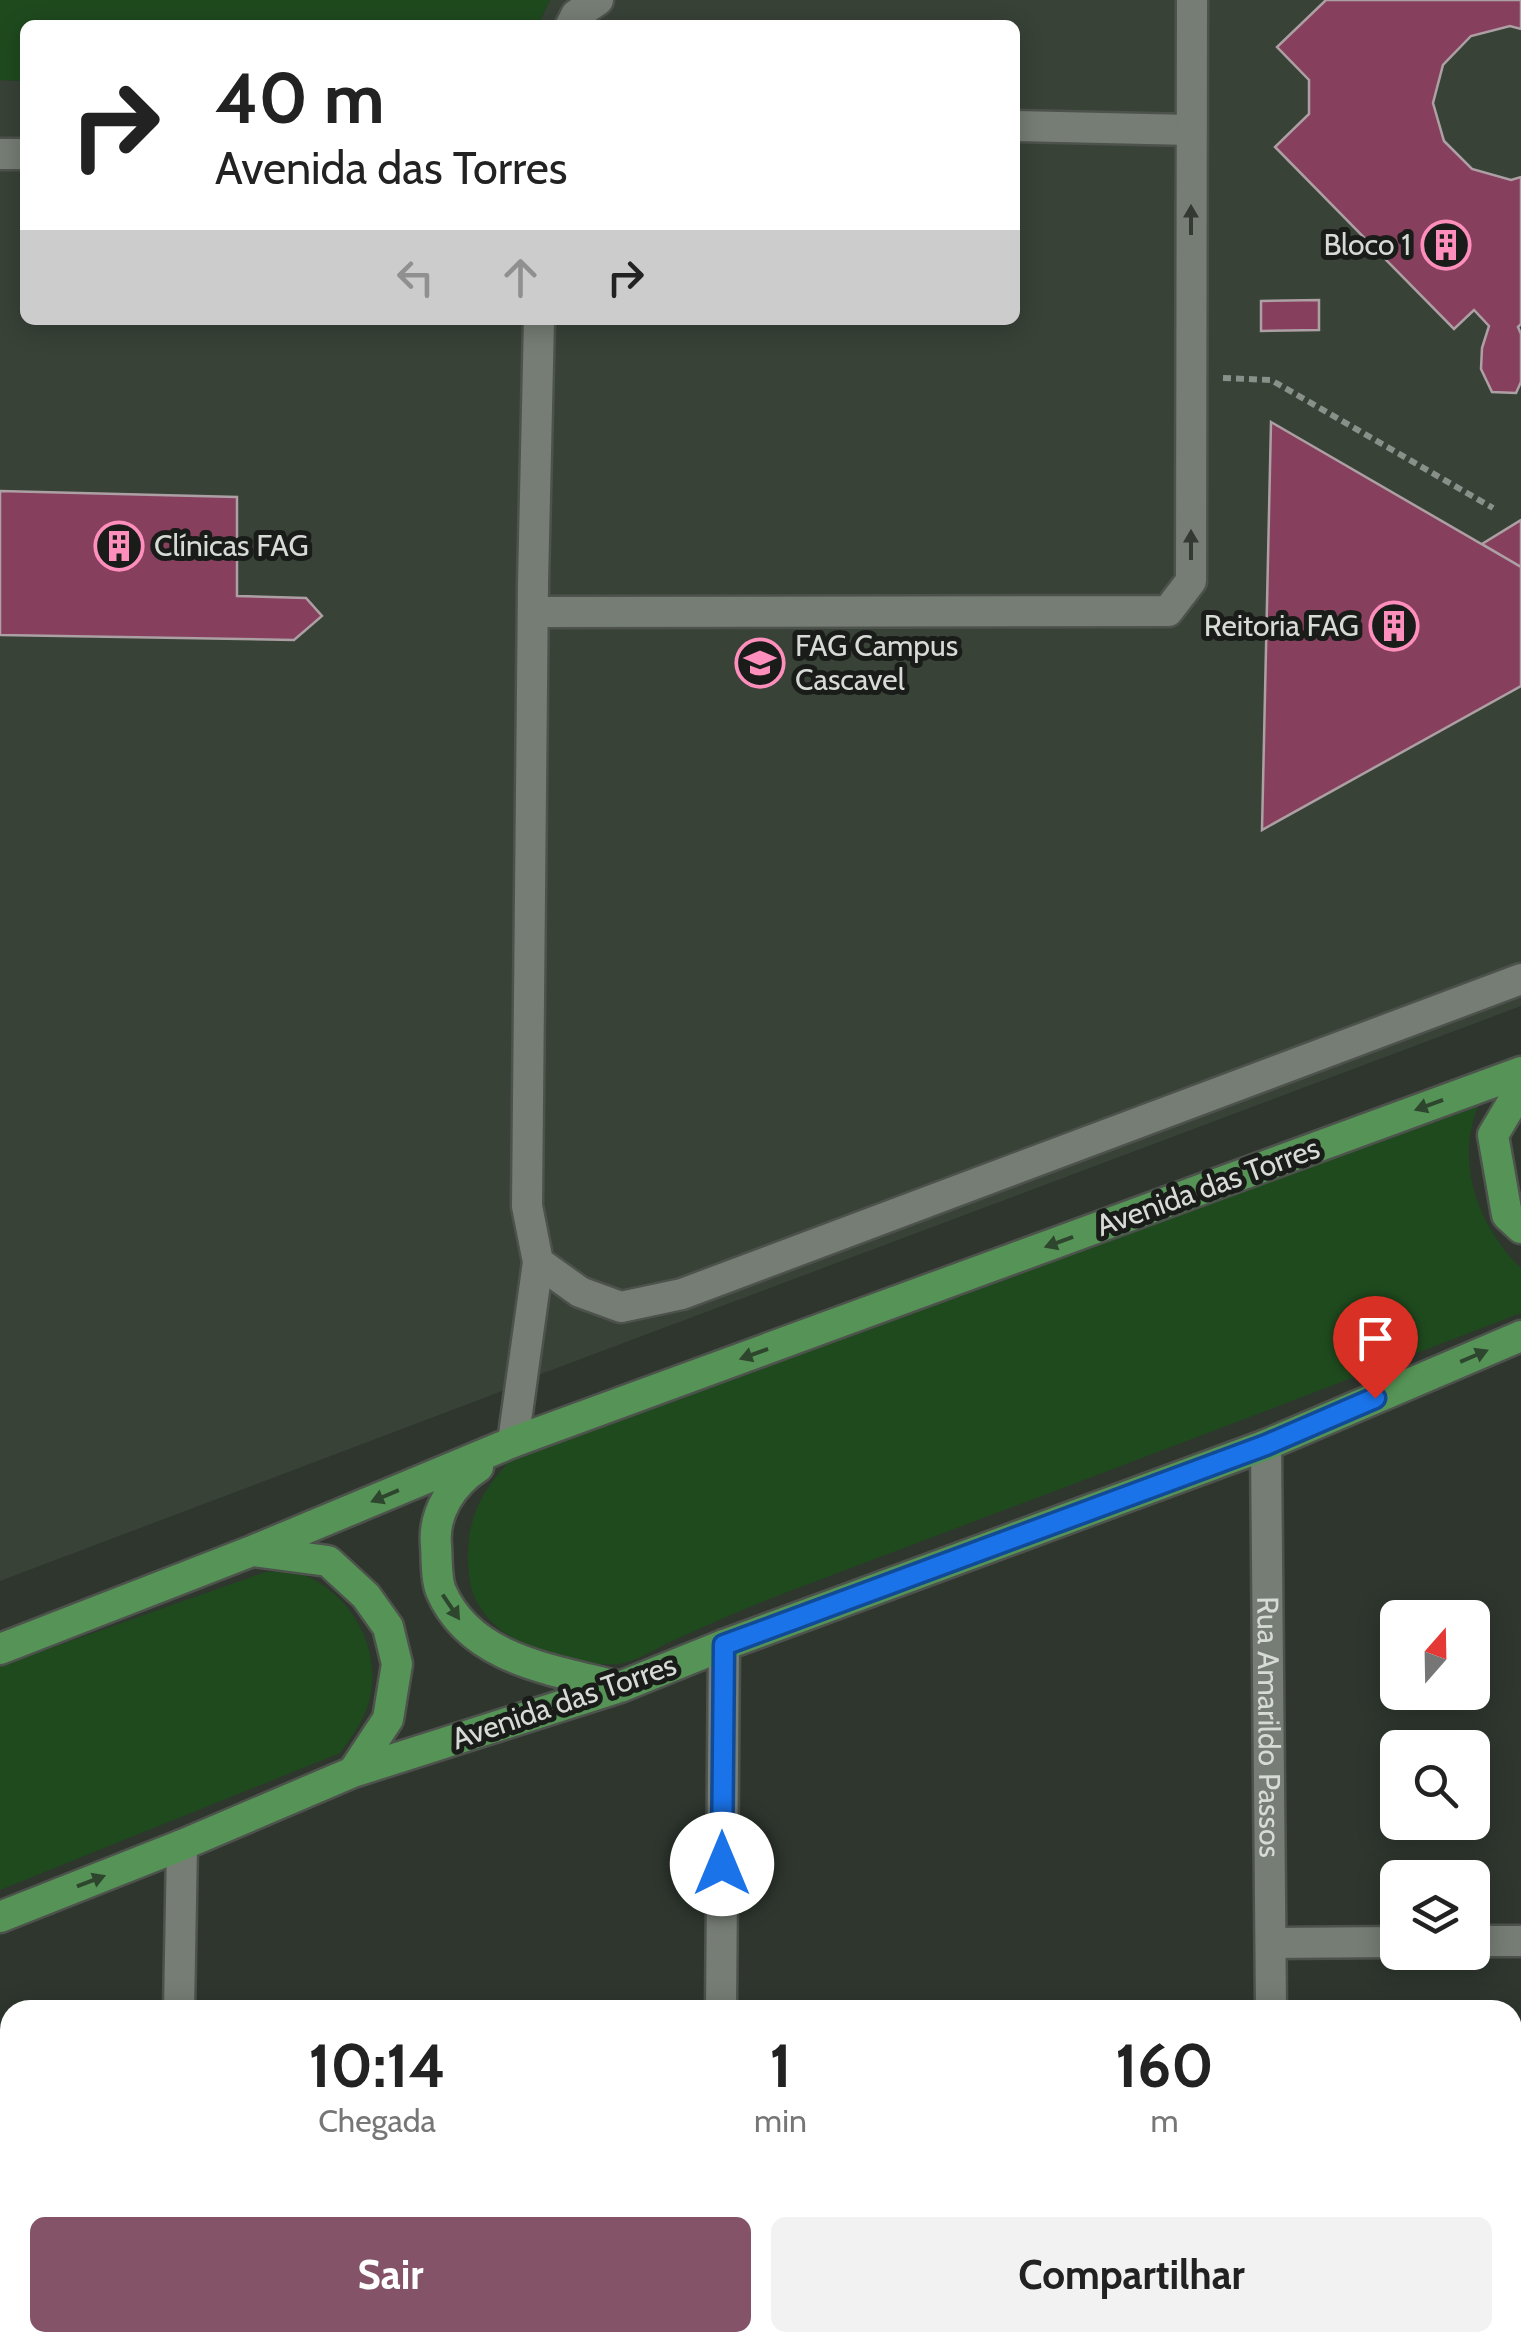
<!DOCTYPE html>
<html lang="pt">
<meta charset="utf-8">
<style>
body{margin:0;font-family:Cabin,sans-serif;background:#f2f2f2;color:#222;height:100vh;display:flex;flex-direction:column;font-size:38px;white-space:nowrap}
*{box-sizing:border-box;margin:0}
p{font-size:32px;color:#767676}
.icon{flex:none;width:55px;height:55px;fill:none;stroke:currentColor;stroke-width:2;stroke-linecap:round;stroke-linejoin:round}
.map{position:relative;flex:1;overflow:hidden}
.drawer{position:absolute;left:0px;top:2000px;width:1522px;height:352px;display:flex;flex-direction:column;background:#fff;border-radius:30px 30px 0 0;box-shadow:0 5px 25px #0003}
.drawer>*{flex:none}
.top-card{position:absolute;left:20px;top:20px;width:1000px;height:305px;border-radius:15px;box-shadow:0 5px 25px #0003;background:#fff;color:#222;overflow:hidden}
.needle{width:65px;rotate:20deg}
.fabs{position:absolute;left:1380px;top:1600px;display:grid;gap:20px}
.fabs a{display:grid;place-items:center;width:110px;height:110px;border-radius:15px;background:#fff;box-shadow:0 5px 25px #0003;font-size:50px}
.pin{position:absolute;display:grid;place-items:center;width:85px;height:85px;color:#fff;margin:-102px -42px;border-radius:50% 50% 50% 0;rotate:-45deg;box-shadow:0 0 10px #0007}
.pin .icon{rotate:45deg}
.me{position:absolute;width:110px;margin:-55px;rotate:0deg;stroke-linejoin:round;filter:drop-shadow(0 0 8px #0008)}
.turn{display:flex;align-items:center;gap:35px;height:210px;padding:0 30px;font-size:45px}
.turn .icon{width:130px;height:130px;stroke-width:2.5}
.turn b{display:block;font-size:70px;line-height:85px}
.lanes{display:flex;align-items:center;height:95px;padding:0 30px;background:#0003;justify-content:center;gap:50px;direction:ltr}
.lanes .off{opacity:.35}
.eta{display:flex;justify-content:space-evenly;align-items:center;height:170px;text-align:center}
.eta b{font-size:60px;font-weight:700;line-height:70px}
.action{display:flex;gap:20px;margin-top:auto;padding:20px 30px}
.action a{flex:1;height:115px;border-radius:15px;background:#855367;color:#fff;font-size:40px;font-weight:700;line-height:115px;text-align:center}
.action a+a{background:#f2f2f2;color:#222}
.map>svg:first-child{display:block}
.built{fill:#384237}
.green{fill:#1f4a1e}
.building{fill:#86405d;stroke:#ada0a4;stroke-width:2.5}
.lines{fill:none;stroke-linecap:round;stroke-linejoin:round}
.minor-casing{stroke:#4d524c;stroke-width:35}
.major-casing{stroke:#4d524c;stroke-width:35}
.path{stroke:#898f89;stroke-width:6;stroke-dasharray:8 5;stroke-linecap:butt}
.minor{stroke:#757d74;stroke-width:30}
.major{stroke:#569356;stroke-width:30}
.oneway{fill:#353934}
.oneway2{fill:#2e462e}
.route-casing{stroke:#114b97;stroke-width:25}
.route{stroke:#1a73e8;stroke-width:18}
.labels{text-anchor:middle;stroke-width:10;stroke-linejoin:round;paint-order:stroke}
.poi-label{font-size:30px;fill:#d7dbd6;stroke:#191c19;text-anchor:end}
.street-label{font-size:30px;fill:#d7dbd6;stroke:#191c19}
</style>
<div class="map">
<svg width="1521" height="2351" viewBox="0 0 1521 2351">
<rect width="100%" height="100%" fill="#2e362e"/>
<path class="built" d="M550,0H1521V1006L541,1374L497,1393L0,1581V80L25,81V320H1015V25H538Z"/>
<path class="green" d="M0,0H550L538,25H25V81L0,80Z
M1482,1093C1478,1106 1473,1119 1471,1131C1461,1180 1486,1235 1521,1268V1313C1280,1406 1039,1497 798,1588C755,1604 714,1622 672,1641C656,1648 634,1663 617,1664C562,1668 474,1638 469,1575C463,1513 485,1485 527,1443Z
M265,1572C277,1572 293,1570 304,1575C354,1596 384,1653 368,1705C362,1723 351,1738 340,1753L0,1890V1666Z"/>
<path class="building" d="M1326,0H1521V29L1510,26L1471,36L1443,65L1433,103L1444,141L1472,169L1511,180L1521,177V324L1518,327L1521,334V382L1516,393L1492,392L1481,369L1482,348L1489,326L1474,310L1454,329L1275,147L1309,114V80L1277,47Z
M1319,300V330L1261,331V301Z
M1271,422L1521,567V686L1262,830Z
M0,491L237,497V596L306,598L322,616L294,640L0,635Z
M1521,520V567L1482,544Z"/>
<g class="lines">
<g class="minor-casing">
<g id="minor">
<path d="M571,25L576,15L598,0"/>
<path d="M1015,126L1191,130"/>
<path d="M0,154H25"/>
<path d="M539,320L533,583L527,1206L538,1262L580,1292L621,1307L682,1294L1521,979"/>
<path d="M535,612L1168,611L1191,581L1192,0"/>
<path d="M513,1442L538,1262"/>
<path id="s1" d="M1266,1445L1271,2010"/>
<path d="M1472,1941H1521"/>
<path d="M1271,1943L1398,1942"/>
<path d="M179,2010L182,1845"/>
<path d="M721,2010L724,1645"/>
<path d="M174,2351V2342"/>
<path d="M718,2351V2342"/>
<path d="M1267,2351V2342"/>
</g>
</g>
<g class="major-casing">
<path id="major" d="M1521,1088L1493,1135L1507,1215L1521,1228
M478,1467C452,1484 433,1513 436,1545C437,1559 436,1579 441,1591C471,1661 555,1670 620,1687
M253,1551L328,1561L366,1596L388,1627L397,1664L388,1719L353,1772
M0,1649L252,1551L513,1442L1521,1072
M0,1917L182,1845L353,1772L620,1687L724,1645L1266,1445L1521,1336"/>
</g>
<path class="path" d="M1223,378L1271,380L1493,508"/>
<use href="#minor" class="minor"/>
<use href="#major" class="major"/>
</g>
<defs><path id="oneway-solid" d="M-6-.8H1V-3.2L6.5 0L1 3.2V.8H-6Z" transform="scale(2.5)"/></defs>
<g class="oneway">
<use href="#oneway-solid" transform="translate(1191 220) rotate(-90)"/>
<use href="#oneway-solid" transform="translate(1191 545) rotate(-90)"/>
</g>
<g class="oneway2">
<use href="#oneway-solid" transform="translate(1429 1105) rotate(160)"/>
<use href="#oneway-solid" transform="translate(1059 1242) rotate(160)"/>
<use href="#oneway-solid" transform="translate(754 1354) rotate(160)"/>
<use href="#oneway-solid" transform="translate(1474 1356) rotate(-23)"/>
<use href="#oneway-solid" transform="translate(385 1496) rotate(157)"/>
<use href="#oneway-solid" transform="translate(451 1607) rotate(56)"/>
<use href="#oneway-solid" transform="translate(91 1881) rotate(-21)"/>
</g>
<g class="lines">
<g class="route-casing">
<path id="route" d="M722,1864L724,1645L1266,1445L1375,1398"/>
</g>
<use href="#route" class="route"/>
</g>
<defs>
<g id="building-ring" transform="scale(2.5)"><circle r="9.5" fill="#191c19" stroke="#fe8ebb" stroke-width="1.5"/><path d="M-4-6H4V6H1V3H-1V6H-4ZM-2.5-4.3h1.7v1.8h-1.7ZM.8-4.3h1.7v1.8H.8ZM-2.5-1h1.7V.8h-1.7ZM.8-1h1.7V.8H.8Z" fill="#fe8ebb"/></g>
<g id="university-ring" transform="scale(2.5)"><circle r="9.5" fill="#191c19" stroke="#fe8ebb" stroke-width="1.5"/><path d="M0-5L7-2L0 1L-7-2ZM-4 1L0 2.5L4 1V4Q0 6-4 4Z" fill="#fe8ebb"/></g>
</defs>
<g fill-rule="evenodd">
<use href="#building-ring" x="1446" y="245"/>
<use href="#building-ring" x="119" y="546"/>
<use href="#building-ring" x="1394" y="626"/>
<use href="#university-ring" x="760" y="663"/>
</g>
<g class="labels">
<g class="poi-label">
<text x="1411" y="255">Bloco 1</text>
<text x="154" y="556" text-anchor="start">Clínicas FAG</text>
<text x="1359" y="636">Reitoria FAG</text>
<text x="795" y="656" text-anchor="start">FAG Campus<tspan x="795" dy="34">Cascavel</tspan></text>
</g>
<g class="street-label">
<text transform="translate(1208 1187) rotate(-20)" y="10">Avenida das Torres</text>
<text transform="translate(564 1702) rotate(-19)" y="10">Avenida das Torres</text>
<text dy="10" stroke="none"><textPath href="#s1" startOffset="282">Rua Amarildo Passos</textPath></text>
</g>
</g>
</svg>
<div class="fabs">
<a><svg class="needle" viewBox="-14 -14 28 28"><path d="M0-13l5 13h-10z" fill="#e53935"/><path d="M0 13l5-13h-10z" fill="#767676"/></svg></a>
<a><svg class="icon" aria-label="search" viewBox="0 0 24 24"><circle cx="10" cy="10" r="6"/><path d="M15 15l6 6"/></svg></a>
<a><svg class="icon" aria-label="layers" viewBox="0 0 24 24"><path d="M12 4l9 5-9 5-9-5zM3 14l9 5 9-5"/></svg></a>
</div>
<div class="pin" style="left:1375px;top:1398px;background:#d93025"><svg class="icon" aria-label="arrive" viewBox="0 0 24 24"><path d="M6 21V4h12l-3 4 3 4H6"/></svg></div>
<svg class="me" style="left:722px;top:1864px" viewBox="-20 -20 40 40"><circle r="19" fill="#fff"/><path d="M0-13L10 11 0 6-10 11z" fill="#1a73e8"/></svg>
<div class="top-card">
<div class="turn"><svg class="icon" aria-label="right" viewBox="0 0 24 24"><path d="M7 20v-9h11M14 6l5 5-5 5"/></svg><div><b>40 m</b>Avenida das Torres</div></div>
<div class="lanes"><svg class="icon off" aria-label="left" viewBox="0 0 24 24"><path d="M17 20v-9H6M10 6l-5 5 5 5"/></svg><svg class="icon off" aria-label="ahead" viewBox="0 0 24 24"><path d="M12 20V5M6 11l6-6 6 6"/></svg><svg class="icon" aria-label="right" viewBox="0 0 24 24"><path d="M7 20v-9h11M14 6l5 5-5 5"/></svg></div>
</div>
<section class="drawer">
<div class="eta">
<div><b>10:14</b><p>Chegada</p></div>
<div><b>1</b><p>min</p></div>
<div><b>160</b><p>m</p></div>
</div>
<div class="action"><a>Sair</a><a>Compartilhar</a></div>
</section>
</div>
